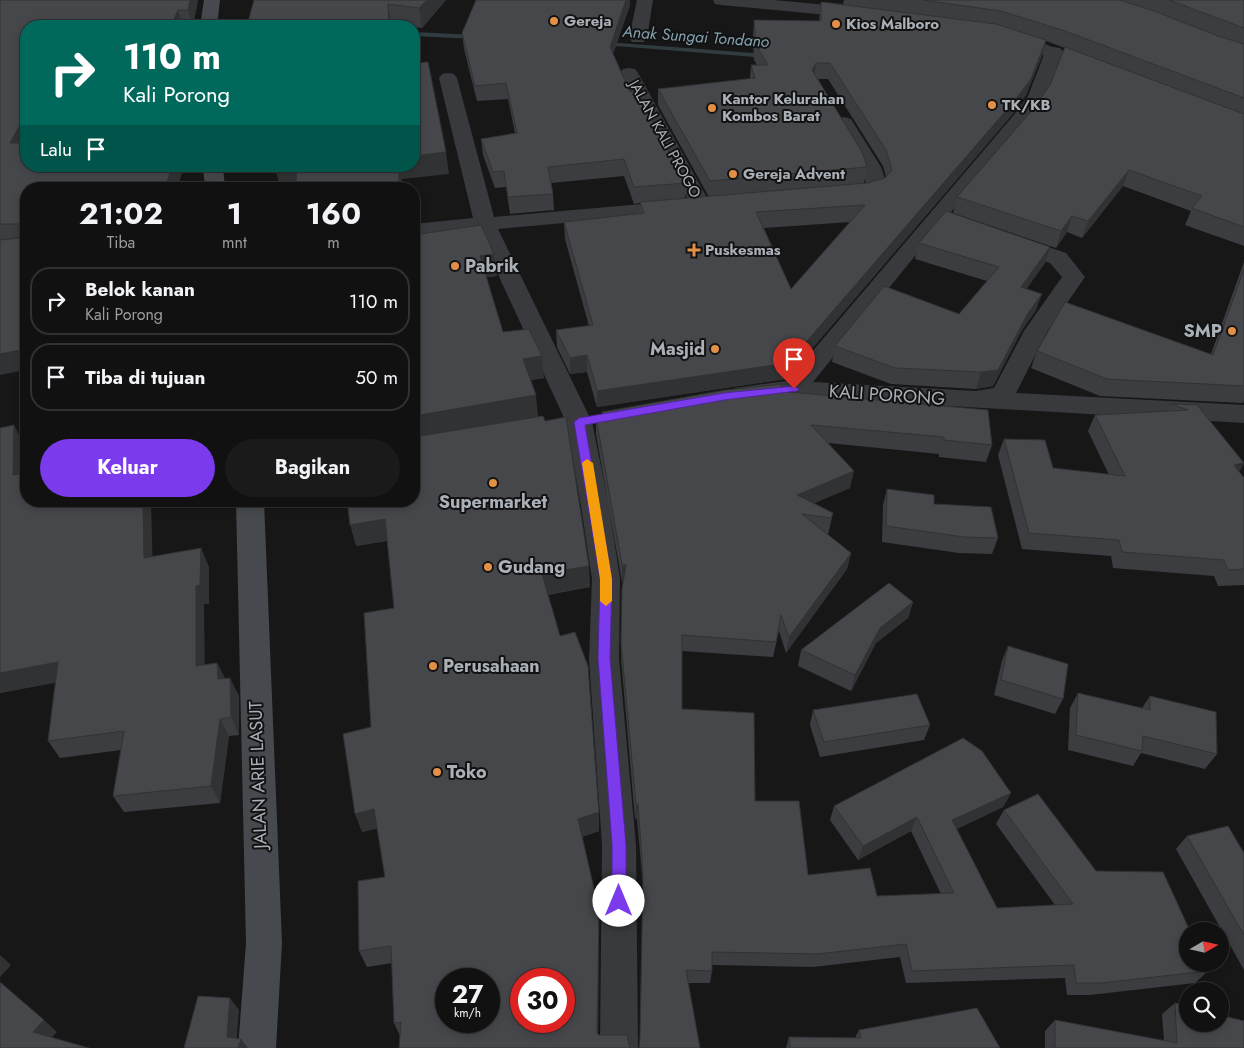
<!DOCTYPE html>
<html lang="id">
<style>
body{margin:0;font-family:Jost,sans-serif;background:#1a1a1b;color:#f1f3f6;height:100vh;display:flex;flex-direction:column;font-size:19px;white-space:nowrap}
*{box-sizing:border-box;margin:0}
p{font-size:16px;color:#9c9d9f}
.icon{flex:none;width:28px;height:28px;fill:none;stroke:currentColor;stroke-width:2;stroke-linecap:round;stroke-linejoin:round}
.map{position:relative;flex:1;overflow:hidden}
.details{position:absolute;left:20px;top:182px;width:400px;height:325px;display:flex;flex-direction:column;background:#111112;border-radius:20px;box-shadow:0 2px 8px #0003,0 0 0 1px #303132}
.details>*{flex:none}
.guide{position:absolute;left:20px;top:20px;width:400px;height:152px;border-radius:20px;box-shadow:0 2px 8px #0003,0 0 0 1px #303132;background:#00695c;color:#fff;overflow:hidden}
.needle{width:32px;rotate:81deg}
.tools{position:absolute;left:1179px;top:922px;display:grid;gap:10px}
.tools a{display:grid;place-items:center;width:50px;height:50px;border-radius:50%;background:#111112;box-shadow:0 2px 8px #0003,0 0 0 1px #303132;font-size:25px}
.speed{position:absolute;left:435px;top:968px;display:flex;gap:10px;font-size:25px;font-weight:700;text-align:center}
.speed>*{display:grid;place-content:center;width:65px;height:65px;border-radius:50%;background:#111112;box-shadow:0 2px 8px #0003,0 0 0 1px #303132;line-height:1}
.speed small{font-size:12px;font-weight:400}
.speed .limit{border:8px solid #d22;background:#fff;color:#111}
.pin{position:absolute;display:grid;place-items:center;width:42px;height:42px;color:#fff;margin:-51px -21px;border-radius:50% 50% 50% 0;rotate:-45deg;box-shadow:0 0 5px #0007}
.pin .icon{rotate:45deg}
.me{position:absolute;width:55px;margin:-28px;rotate:0deg;stroke-linejoin:round;filter:drop-shadow(0 0 4px #0008)}
.turn{display:flex;align-items:center;gap:18px;height:105px;padding:0 20px;font-size:22px}
.turn .icon{width:65px;height:65px;stroke-width:2.5}
.turn b{display:block;font-size:35px;line-height:42px}
.then{display:flex;align-items:center;height:48px;padding:0 20px;background:#0003;gap:10px;font-size:19px}
.eta{display:flex;justify-content:space-evenly;align-items:center;height:85px;text-align:center}
.eta b{font-size:30px;font-weight:700;line-height:35px}
.action{display:flex;gap:10px;margin-top:auto;padding:10px 20px}
.action a{flex:1;height:58px;border-radius:30px;background:#7c3aed;color:#fff;font-size:20px;font-weight:700;line-height:58px;text-align:center}
.action a+a{background:#1a1a1b;color:#f1f3f6}
ul{padding:0;list-style:none}
li{display:flex;align-items:center;gap:15px;height:68px;margin:0 10px 8px;padding:0 10px;border:2px solid #303132;border-radius:20px}
li div{flex:1}
li b{display:block;font-size:19px}
li em{font-style:normal}
.map>svg:first-child{display:block}
.lines{fill:none;stroke-linecap:round;stroke-linejoin:round}
.stream{fill:#313c40;fill-rule:evenodd}
.minor{fill:#383a3d;fill-rule:evenodd}
.tertiary{fill:#383a3d;fill-rule:evenodd}
.secondary{fill:#46494d;fill-rule:evenodd}
.wall{fill:#3c3d40;fill-rule:evenodd}
.shaded-wall{fill:#313234}
.building{fill:#46474b;stroke:#313234;fill-rule:evenodd}
.route{fill:#7c3aed;stroke:#51269a}
.slow{fill:#f59e0b}
.poi-dot{fill:#e29045;stroke:#121213;stroke-width:2}
.labels{text-anchor:middle;stroke-width:4;stroke-linejoin:round;paint-order:stroke}
.far-poi-label{font-size:15px;font-weight:bold;fill:#aab0b7;stroke:#121213;text-anchor:start}
.far-street-label{font-size:15px;fill:#aab0b7;stroke:#121213}
.far-water-label{font-size:16px;font-style:italic;fill:#84a3af;stroke:#121213}
.poi-label{font-size:18px;font-weight:bold;fill:#aab0b7;stroke:#121213;text-anchor:start}
.street-label{font-size:18px;fill:#aab0b7;stroke:#121213}
</style>
<div class="map">
<svg width="1244" height="1048" viewBox="0 0 1244 1048">
<rect width="100%" height="100%" fill="#171718"/>
<g class="lines">
<path class="stream" d="M180,23L264,24L267,26H178V24Z
M414,32L475,35L478,37L475,39L414,36Z
M605,42L767,54L770,56L767,58L603,45L602,44Z"/>
<path class="minor" d="M637,0H653L647,38L644,42H632L629,38Z
M1054,47L1060,48L1063,52L1046,96L1027,124L944,220L813,382L976,391L994,388L1024,331L1062,277L1050,263L1004,247L1001,242L1004,237L1012,235L1066,253L1085,277L1047,332L1016,393L1244,405V423L794,397L744,402L735,400L732,394L735,388L787,381L1013,116L1028,96L1045,52L1048,48Z
M629,68L635,69L638,73L711,205L708,209L701,211L694,209L691,205L620,73L623,69Z
M448,73L454,74L457,78L494,217L676,201L683,203L686,207L683,211L676,213L498,229L592,422L609,506L620,579L619,659L636,845L638,1048H600L602,845L589,659L592,579L581,506L566,422L478,231L414,236V224L473,218L439,78L442,74Z
M844,117L851,119L881,167L887,185C878,199 854,201 839,197L836,193L839,189L866,184L861,167L834,123L837,119Z"/>
<path class="tertiary" d="M713,0H774L859,8L865,9L867,13L865,17L859,18L721,5L715,4Z
M1007,31L1102,64L1105,68L1102,72H1090L1001,40L998,36L1001,32Z"/>
<path class="secondary" d="M204,0H220L217,26H200Z
M203,166H223L225,189H205Z
M236,501H264L282,943L276,1048H238L246,943Z"/>
</g>
<path class="wall" d="M0,0H198L193,26H26V166H184L177,189H26L0,375Z
M254,0H446L422,28L414,27V26H407L391,24V26H247Z
M844,0H1244V246L1185,225L1191,211L1123,186L1082,238L1067,232L1056,248L953,213L957,197L1033,109L1050,85L1065,48L1046,41L1042,56L1026,95L1012,115L786,379L597,407L587,372L570,374L557,347L556,330L589,326L565,239L564,222L640,214V203L634,204L624,176L551,183L553,194L554,210L510,214L506,187L495,188L483,155L481,139L515,133L508,99L477,101L464,49L462,33L630,5L613,54L630,92L686,183L685,199L709,197L658,105V89L750,79L751,65H757L754,60L753,35L754,20L819,21L821,2L843,4ZM818,79H828L883,166L886,177L885,178L867,183H864L867,167ZM850,222L791,289L764,228Z
M414,235L497,276L486,277L503,332L544,378L531,380L538,417L590,587L548,595L599,812V831L582,837L599,927L598,1034L400,1036L394,1023L392,963L367,967L359,951L385,877L377,828L362,832L371,727L394,608L387,541L356,546Z
M919,243L1045,263L1027,288L1036,310L1022,330L993,386L976,389L891,384L832,362L835,346L959,314L987,281L915,259Z
M1244,262V401L1243,403L1100,396L1031,368L1037,351L1211,354Z
M781,392L992,445L986,462L939,457V454L828,443L850,488L814,503L833,513L828,535L851,553L847,569L786,653L779,631L773,657L682,651V709L755,801L808,875L877,896L941,894L911,831L858,860L830,820L834,806L1011,793L1003,807L957,829L997,908L1055,905L996,824L1004,810L1096,871L1208,971L1195,983L1090,995H1067L1065,978L906,983L900,957L813,967L712,965V971L710,983H689L640,1040L643,886L637,818L635,819L621,659L623,581L622,582L596,434V417L603,416L602,412Z
M1171,404L1197,405L1239,472L1244,478V585L1218,586L1214,576L1113,568L1111,556L1022,549L998,455L1004,439L1053,468L1109,475L1088,431L1095,415L1167,411Z
M24,444V473L26,501L153,556L209,567V604H204V665L217,663L225,679L239,696V735L229,736L220,803L124,812L113,796L121,750L60,758L48,741L56,682L0,693Z
M887,489L934,504L998,538L992,554L959,553L882,542L883,505Z
M913,602L908,618L876,643L851,691L798,666L801,650Z
M1008,646L1063,699L1055,714L994,695L1002,661Z
M1078,693L1142,708L1150,696L1217,754L1205,769L1141,753L1133,766L1068,750L1070,708Z
M813,710L930,725L924,740L820,757L810,725Z
M1187,836L1244,853V970L1176,849Z
M1175,1003L1244,1048H1045V1031L1055,1020L1164,1041L1162,1014Z
M859,1030L1000,1048H786L789,1037L855,1038Z"/>
<path class="shaded-wall" d="M190,0H198L193,26L188,10Z
M427,0H446L422,28L419,8Z
M626,0H630V5L610,63V47Z
M388,4L391,24V26H389Z
M178,10L183,26H171Z
M1046,40L1042,56L1026,95L1012,115L786,379L597,407V391L788,363Z
M816,63L814,79L812,70Z
M26,114V146L10,143Z
M446,152L449,174L402,179L403,189H399V166H414V156Z
M172,166H184L177,189H165Z
M297,169L302,189H280L276,171Z
M1129,170L1123,186L1082,238L1088,221Z
M1072,216L1067,232L1056,248L1061,231Z
M1050,247L1045,263L1016,303L1021,287Z
M494,254L497,276L482,278L480,256Z
M1042,294L1036,310L1022,330L993,386L976,389L981,372L1028,313Z
M26,349V370L0,375V354Z
M587,355V372L570,374V358Z
M542,356L544,378L525,381L523,359Z
M783,384L780,400L777,391Z
M536,395L538,417L414,438V416Z
M14,425L24,444V494L13,475Z
M1244,464L1234,480V465Z
M854,471L850,488L794,512L797,495Z
M143,501H151L153,576L144,558Z
M385,519L390,540L356,546L350,525Z
M201,548L209,567V604H204L205,684L196,666V586Z
M851,553L847,569L786,653L789,637Z
M622,565H626V581L622,582Z
M589,566L590,587L544,595L542,574Z
M913,602L908,618L876,643L851,691L855,675L880,628Z
M58,662L70,680L0,693V673Z
M217,663L226,680L218,679Z
M230,678L239,696V735L231,717Z
M220,719L229,736L220,803L211,786Z
M1011,793L1003,807L946,834L952,820Z
M636,804H638L637,818L635,819Z
M374,809L380,828L362,832L355,814Z
M599,812V831L579,838L578,819Z
M917,817L911,831L858,860L863,846Z
M599,910V927L598,1048L597,1033Z
M0,955L11,965L0,977Z
M230,998L239,1010L236,1048L227,1037Z
M44,1020L57,1032L46,1043L33,1032Z
M241,1039L248,1048H238Z"/>
<path class="building" d="M0,0H190L188,10H178L171,26H26V114L10,143H26V166H172L165,188L168,189H26V349L0,354V240L19,238V224H0Z
M254,0H427L419,8L388,4L389,26H247Z
M476,0H626L610,47L630,92L636,91L686,183L634,187L624,159L548,167L553,194L508,197L504,171L493,172L481,139L517,133L506,83L475,86L462,33Z
M923,0H1120L1154,11L1218,36L1244,44V98L1065,31L1001,11Z
M1169,0H1244V28Z
M821,2L996,24L1046,40L1031,79L1016,99L788,363L597,391L587,355L570,358L556,330L593,325L564,222L644,213L640,202L867,183L885,178L892,170L886,150L830,63H816L812,70L862,152L867,167L710,181L658,89L755,78L751,65H768L756,45L754,20L821,21ZM865,205L791,289L756,212Z
M1065,47L1244,114V227L1192,208L1202,196L1129,170L1088,221L1072,216L1061,231L957,197L1033,109L1050,85Z
M428,62L446,152L414,156V63Z
M275,166H399V189H295L297,169L276,171Z
M946,211L1050,247L1021,287L1042,294L1028,313L998,370L981,372L895,368L835,346L884,286L959,314L999,267L919,243Z
M481,225L494,254L480,256L503,332L529,329L542,356L523,359L536,395L414,416V235Z
M1244,269V386L1107,379L1037,351L1065,302L1213,355Z
M783,384L777,391L988,410L992,445L944,440V437L811,425L854,471L797,495L833,513L831,518L802,514L851,553L789,637L781,615L776,642L682,635V709L754,713L755,801H799L808,875L870,868L877,896L954,893L917,817L863,846L834,806L963,738L982,751L1011,793L952,820L997,908L1073,904L1004,810L1038,794L1096,871L1163,872L1190,931H1188V964H1205L1208,971L1101,983H1076L1074,965L912,971L906,944L817,954L712,952V971L686,970L700,1048H639L640,1037L643,872L638,804H636L621,643L622,589L626,565H622L596,417L604,416L602,412L726,390Z
M1171,404L1197,405L1244,463L1234,465L1244,478V569L1228,570L1224,560L1122,552L1119,540L1029,533L1004,439L1045,440L1053,468L1125,476L1095,415L1188,410Z
M543,416L545,421L566,417L589,566L542,574L560,636L575,632L588,666L599,812L578,819L599,910L597,1033L599,1035H627L630,1048H399L401,1022L394,1023L391,946L359,951L358,881L385,877L374,809L355,814L343,734L371,727L364,613L394,608L385,519L350,525L347,501H414V437ZM446,979H489V1021H446ZM521,979H564V1021H521Z
M14,425L13,475L26,473V501H143L144,558L201,548L200,585L196,586V666L217,663L218,679L230,678L231,717L220,719L211,786L113,796L124,731L48,741L58,662L0,673V428Z
M887,489L934,495V504L991,507L998,538L964,537L886,526Z
M889,583L913,602L880,628L855,675L801,650Z
M1008,646L1068,664L1063,699L1001,680Z
M1078,693L1150,710V696L1216,712L1217,754L1143,736L1142,751L1076,735Z
M917,694L930,725L824,742L813,710Z
M1228,826L1244,853V935L1187,836Z
M0,982L44,1020L33,1032L89,1048H0Z
M198,996L230,998L227,1037L241,1039L238,1048H184Z
M1175,1003L1188,1006V1024H1220V1015L1244,1021V1048H1052L1055,1047V1020L1177,1043Z
M977,1008L1000,1048H790L789,1037L861,1038L859,1030Z"/>
<path class="route" d="M794,386L799,389L797,391L724,400L585,425L612,579L610,658L626,845V901L624,906L619,908L614,906L612,901V845L598,658L600,579L574,422L579,418L724,393Z"/>
<path class="slow" d="M587,459L593,463L612,579V601L606,606L600,601V579L582,463Z"/>
<g class="poi-dot">
<circle cx="554" cy="21" r="5"/>
<circle cx="836" cy="24" r="5"/>
<circle cx="992" cy="105" r="5"/>
<circle cx="712" cy="108" r="5"/>
<circle cx="733" cy="174" r="5"/>
<path d="M691.5 242.5h5v5h5v5h-5v5h-5v-5h-5v-5h5z"/>
<circle cx="455" cy="266" r="5"/>
<circle cx="1232" cy="331" r="5"/>
<circle cx="715" cy="349" r="5"/>
<circle cx="493" cy="483" r="5"/>
<circle cx="488" cy="567" r="5"/>
<circle cx="433" cy="666" r="5"/>
<circle cx="437" cy="772" r="5"/>
</g>
<g class="labels">
<g class="far-poi-label">
<text x="564" y="26">Gereja</text>
<text x="846" y="29">Kios Malboro</text>
<text x="722" y="104">Kantor Kelurahan<tspan x="722" dy="17">Kombos Barat</tspan></text>
<text x="1002" y="110">TK/KB</text>
<text x="743" y="179">Gereja Advent</text>
<text x="705" y="255">Puskesmas</text>
</g>
<g class="far-street-label">
<text transform="translate(665 139) rotate(61)" y="5">JALAN KALI PROGO</text>
</g>
<g class="far-water-label">
<text transform="translate(696 36) rotate(4)" y="6">Anak Sungai Tondano</text>
</g>
<g class="poi-label">
<text x="465" y="272">Pabrik</text>
<text x="1222" y="337" text-anchor="end">SMP</text>
<text x="705" y="355" text-anchor="end">Masjid</text>
<text x="493" y="508" text-anchor="middle">Supermarket</text>
<text x="498" y="573">Gudang</text>
<text x="443" y="672">Perusahaan</text>
<text x="447" y="778">Toko</text>
</g>
<g class="street-label">
<text transform="translate(887 395) rotate(4)" y="6">KALI PORONG</text>
<text transform="translate(258 775) rotate(-92)" y="6">JALAN ARIE LASUT</text>
</g>
</g>
</svg>
<div class="tools">
<a><svg class="needle" viewBox="-14 -14 28 28"><path d="M0-13l5 13h-10z" fill="#e53935"/><path d="M0 13l5-13h-10z" fill="#9c9d9f"/></svg></a>
<a><svg class="icon" aria-label="search" viewBox="0 0 24 24"><circle cx="10" cy="10" r="6"/><path d="M15 15l6 6"/></svg></a>
</div>
<div class="speed"><div>27<small>km/h</small></div><div class="limit">30</div></div>
<div class="pin" style="left:794px;top:389px;background:#d93025"><svg class="icon" aria-label="arrive" viewBox="0 0 24 24"><path d="M6 21V4h12l-3 4 3 4H6"/></svg></div>
<svg class="me" style="left:619px;top:901px" viewBox="-20 -20 40 40"><circle r="19" fill="#fff"/><path d="M0-13L10 11 0 6-10 11z" fill="#7c3aed"/></svg>
<div class="guide">
<div class="turn"><svg class="icon" aria-label="right" viewBox="0 0 24 24"><path d="M7 20v-9h11M14 6l5 5-5 5"/></svg><div><b>110 m</b>Kali Porong</div></div>
<div class="then">Lalu<svg class="icon" aria-label="arrive" viewBox="0 0 24 24"><path d="M6 21V4h12l-3 4 3 4H6"/></svg></div>
</div>
<section class="details">
<div class="eta">
<div><b>21:02</b><p>Tiba</p></div>
<div><b>1</b><p>mnt</p></div>
<div><b>160</b><p>m</p></div>
</div>
<ul>
<li><svg class="icon" aria-label="right" viewBox="0 0 24 24"><path d="M7 20v-9h11M14 6l5 5-5 5"/></svg><div><b>Belok kanan</b><p>Kali Porong</p></div><em>110 m</em></li>
<li><svg class="icon" aria-label="arrive" viewBox="0 0 24 24"><path d="M6 21V4h12l-3 4 3 4H6"/></svg><div><b>Tiba di tujuan</b></div><em>50 m</em></li>
</ul>
<div class="action"><a>Keluar</a><a>Bagikan</a></div>
</section>
</div>
